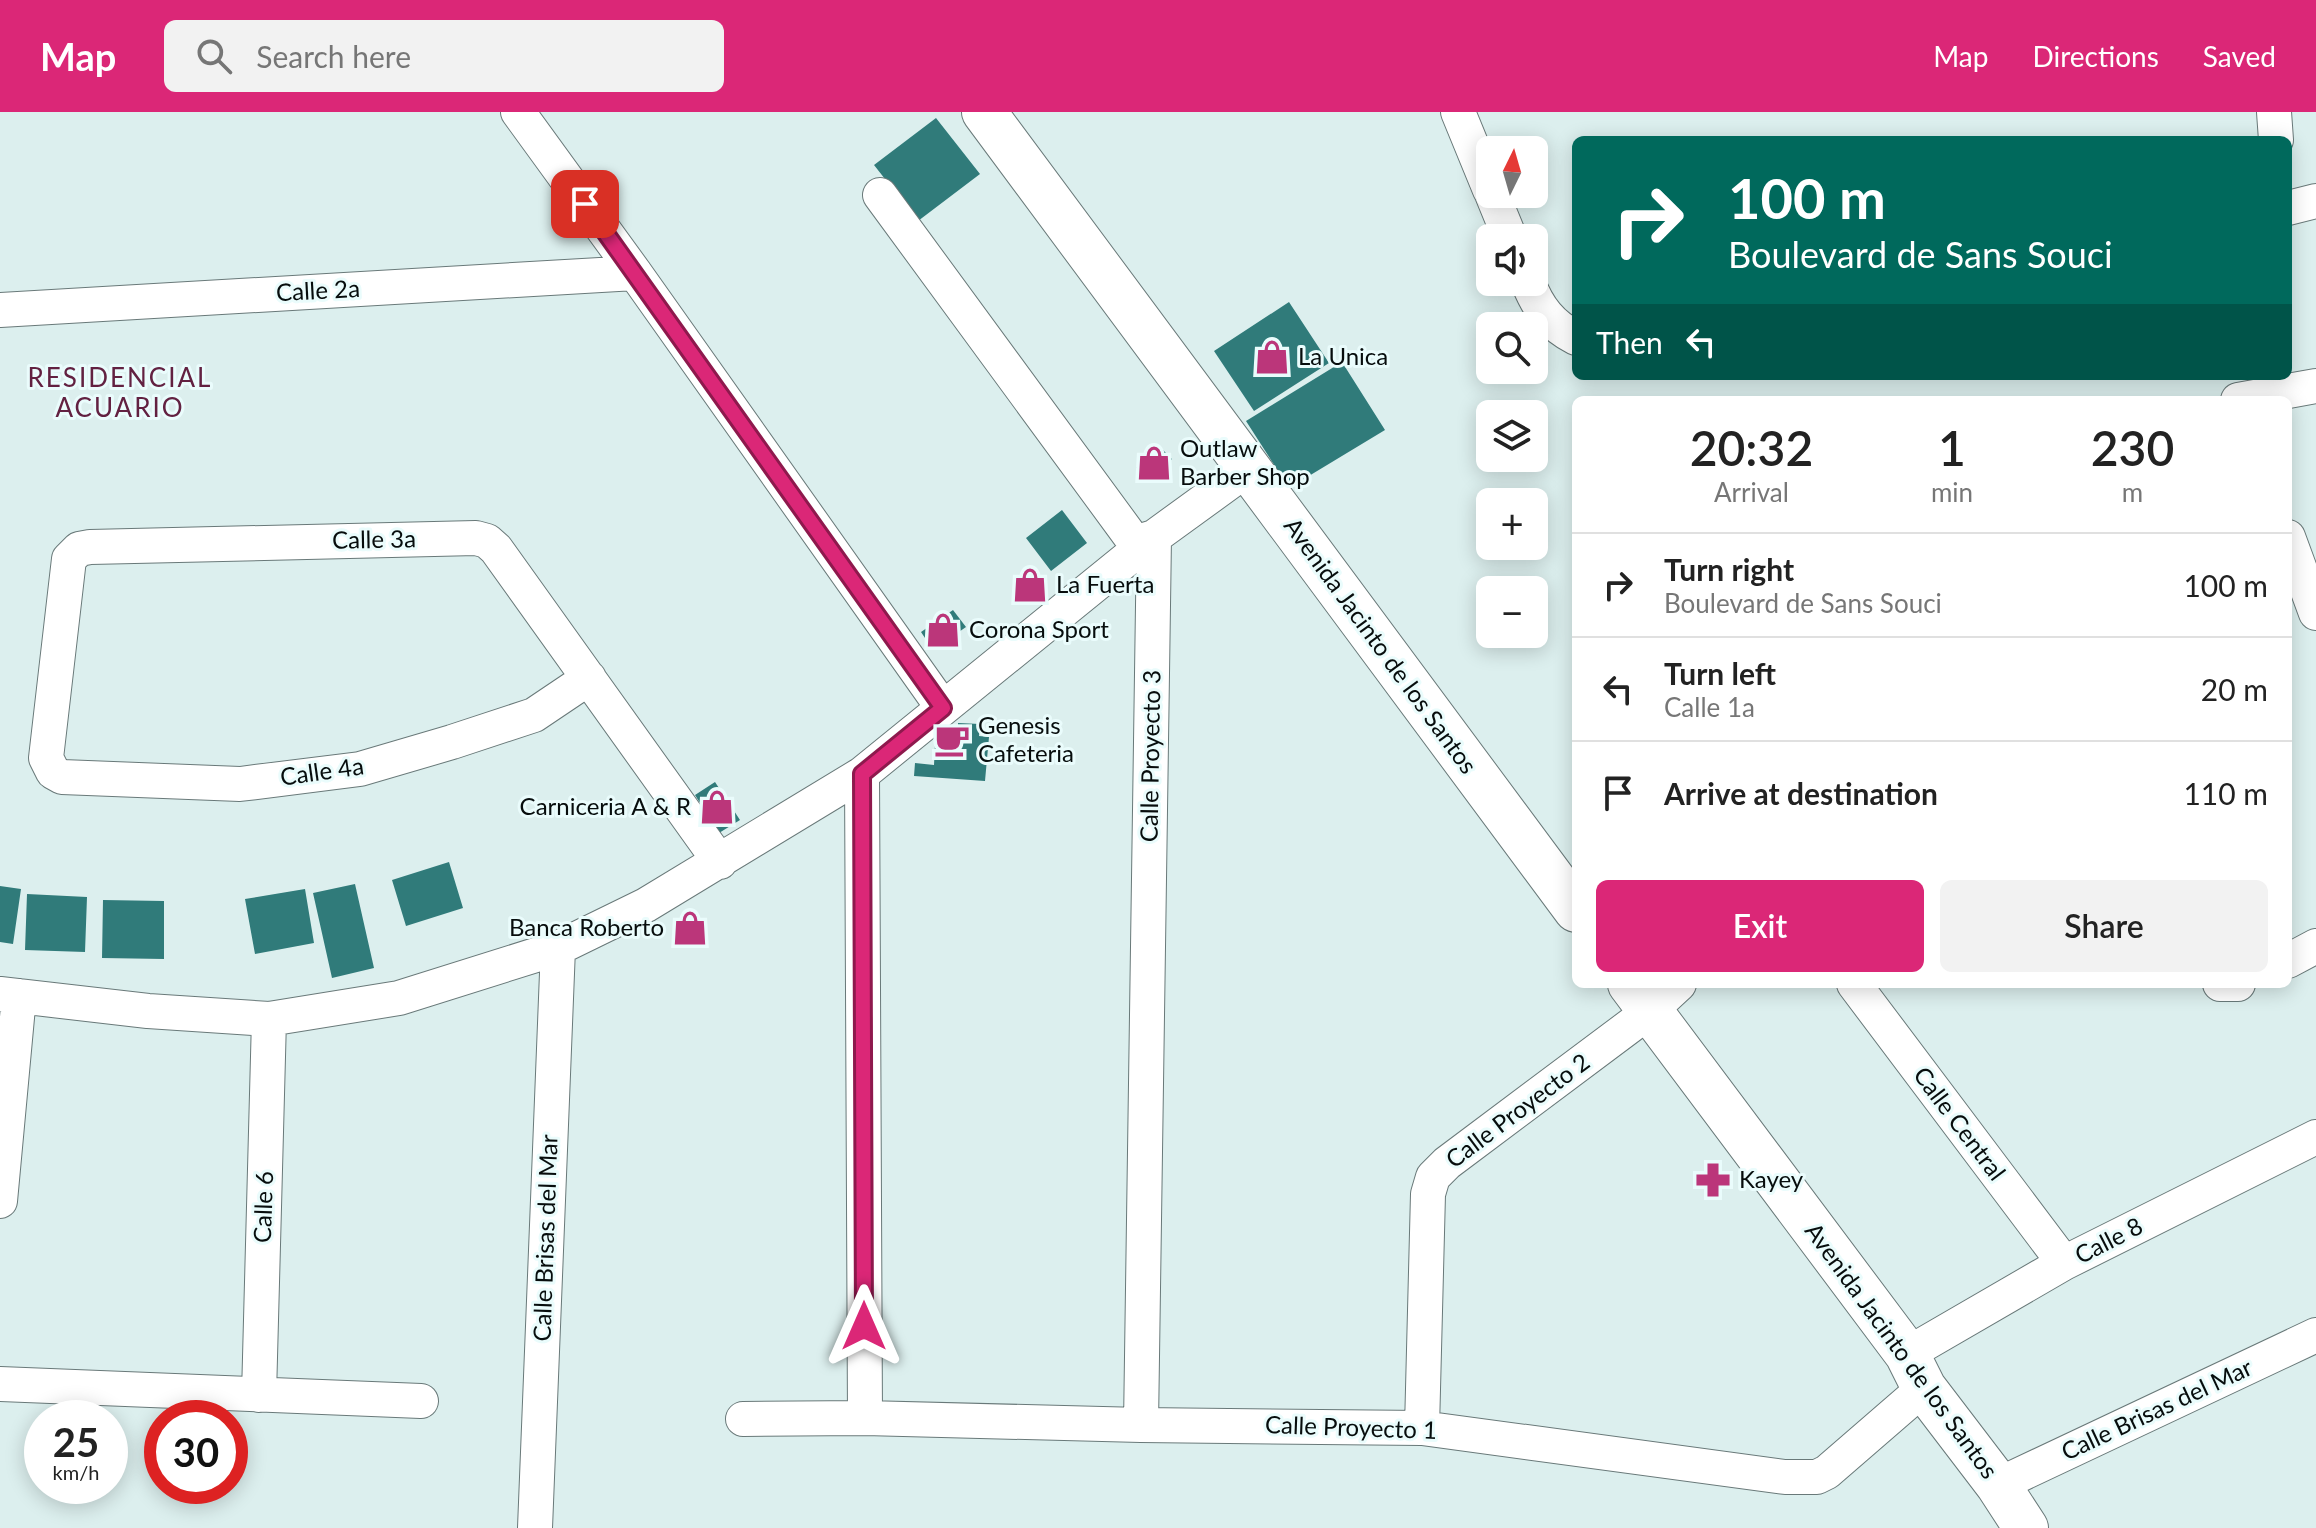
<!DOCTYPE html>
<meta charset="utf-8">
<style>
body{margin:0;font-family:Lato,sans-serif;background:#f2f2f2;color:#222;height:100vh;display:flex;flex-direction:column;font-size:30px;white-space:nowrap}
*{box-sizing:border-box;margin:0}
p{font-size:26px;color:#767676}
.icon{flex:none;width:44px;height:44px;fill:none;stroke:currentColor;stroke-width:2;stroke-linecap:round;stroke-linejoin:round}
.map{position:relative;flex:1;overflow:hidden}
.panel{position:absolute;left:1572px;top:284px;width:720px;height:592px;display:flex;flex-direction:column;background:#fff;border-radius:12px;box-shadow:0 4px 20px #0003}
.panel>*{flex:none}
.banner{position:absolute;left:1572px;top:24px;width:720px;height:244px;border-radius:12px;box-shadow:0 4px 20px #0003;background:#00695c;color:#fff;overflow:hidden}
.needle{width:52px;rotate:5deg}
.fabs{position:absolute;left:1476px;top:24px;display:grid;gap:16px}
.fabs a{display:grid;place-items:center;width:72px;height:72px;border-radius:12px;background:#fff;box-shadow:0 4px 20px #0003;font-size:40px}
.speed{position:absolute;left:24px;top:1288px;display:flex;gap:16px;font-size:40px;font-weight:700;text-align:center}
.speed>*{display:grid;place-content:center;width:104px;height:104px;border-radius:50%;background:#fff;box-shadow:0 4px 20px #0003;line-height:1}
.speed small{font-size:20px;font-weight:400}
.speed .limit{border:12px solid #d22;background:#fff;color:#111}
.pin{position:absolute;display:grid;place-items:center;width:68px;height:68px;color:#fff;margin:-34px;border-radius:16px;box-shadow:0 4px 12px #0006}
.me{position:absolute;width:88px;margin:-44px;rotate:0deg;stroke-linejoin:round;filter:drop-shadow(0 0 6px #0008)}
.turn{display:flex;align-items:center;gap:28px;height:168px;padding:0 24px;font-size:36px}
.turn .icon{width:104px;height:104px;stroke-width:2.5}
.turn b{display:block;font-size:56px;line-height:68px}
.then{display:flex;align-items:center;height:76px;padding:0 24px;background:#0003;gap:16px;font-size:30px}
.eta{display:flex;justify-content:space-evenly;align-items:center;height:136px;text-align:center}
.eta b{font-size:48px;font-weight:600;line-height:56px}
.button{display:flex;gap:16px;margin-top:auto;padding:16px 24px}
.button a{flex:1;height:92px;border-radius:12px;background:#db2777;color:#fff;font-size:32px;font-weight:600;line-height:92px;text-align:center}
.button a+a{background:#f2f2f2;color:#222}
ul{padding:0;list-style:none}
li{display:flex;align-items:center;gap:24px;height:104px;padding:0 24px;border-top:2px solid #e0e0e0}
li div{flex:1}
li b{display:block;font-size:30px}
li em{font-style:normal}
header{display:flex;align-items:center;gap:48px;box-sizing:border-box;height:112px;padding:0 40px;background:#db2777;color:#fff}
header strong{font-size:38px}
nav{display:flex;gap:44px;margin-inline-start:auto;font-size:28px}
.search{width:560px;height:72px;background:#f2f2f2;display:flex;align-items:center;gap:20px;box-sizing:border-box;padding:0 28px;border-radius:12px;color:#767676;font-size:30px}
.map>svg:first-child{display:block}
.building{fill:#307b7a}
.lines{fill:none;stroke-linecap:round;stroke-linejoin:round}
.street-casing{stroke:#697979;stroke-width:36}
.secondary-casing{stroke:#697979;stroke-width:46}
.street{stroke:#fff;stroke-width:34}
.secondary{stroke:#fff;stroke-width:44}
.route-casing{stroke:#8e194d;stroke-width:20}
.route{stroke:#db2777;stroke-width:14}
.labels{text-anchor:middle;stroke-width:6;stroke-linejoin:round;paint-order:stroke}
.street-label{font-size:24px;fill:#070d0d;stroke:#eafcfc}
.poi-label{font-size:24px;fill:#070d0d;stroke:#eafcfc;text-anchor:start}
.neighbourhood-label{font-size:26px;letter-spacing:2px;fill:#622141;stroke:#eafcfc}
</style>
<header>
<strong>Map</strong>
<div class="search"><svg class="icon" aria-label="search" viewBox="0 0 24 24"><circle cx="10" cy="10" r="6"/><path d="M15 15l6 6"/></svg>Search here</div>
<nav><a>Map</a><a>Directions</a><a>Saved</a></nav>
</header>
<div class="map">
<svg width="2316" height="1416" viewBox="0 0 2316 1416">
<rect width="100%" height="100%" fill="#dcefee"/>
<path class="building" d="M936,6L980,62L918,109L874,53Z
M1289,190L1329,251L1254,299L1214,239Z
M1342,250L1385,318L1289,376L1246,309Z
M1158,333L1172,347L1151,369L1136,356Z
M1062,398L1087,431L1051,459L1026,426Z
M1036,459L1045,471L1025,487L1016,476Z
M953,498L966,515L933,538L921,520Z
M958,611L980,612L979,624L989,625L985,669L914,664L915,651L934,653L935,632L945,633L946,620L958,621Z
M715,670L740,708L719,721L695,683Z
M449,750L463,796L406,814L392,768Z
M355,772L374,856L332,866L313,781Z
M0,774L21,777L13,832L0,830Z
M305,777L314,831L255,842L245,787Z
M27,782L87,785L85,840L25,838Z
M103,788L164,789V847L102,846Z
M696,805L702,821L685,828L678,811Z"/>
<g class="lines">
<g class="street-casing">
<path id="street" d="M518,0L635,161L943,596
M1458,0L1490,78
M2274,0L2276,28
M1492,82L1510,126
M880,83L1133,428H1144L1154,425L1141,1313
M2288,96L2316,89
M1528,170C1538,196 1551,213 1576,226
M0,198L635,161
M2238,288L2316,274
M2288,425L2316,501
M589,566L534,603L452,630L360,657L240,672L62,665L53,660L46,646L69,447L79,437L90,435L476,426L487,429L496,437L720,750
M862,662L865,1306
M2288,849L2316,834
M1854,872L2064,1151
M2220,872H2238
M0,882L148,899L269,907L399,886L558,836L646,793L862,662L1154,425L1249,356
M0,1089L19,884
M1907,1242L2064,1151L2316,1025
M0,1272L421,1289
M259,1283L269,907
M743,1307L865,1306L1141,1313L1422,1316L1785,1365H1817L1827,1360L1924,1276
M1422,1316L1428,1082L1433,1065L1447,1051L1650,899L1679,872
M1998,1373L2316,1223
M535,1416L558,836"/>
</g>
<g class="secondary-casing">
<path id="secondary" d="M984,0L1576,798
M1630,872L1907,1242L1924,1276L1998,1373L2026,1416"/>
</g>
<use href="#street" class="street"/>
<use href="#secondary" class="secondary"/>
</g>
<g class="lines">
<g class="route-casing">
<path id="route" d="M585,92L943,596L862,662L864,1214"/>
</g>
<use href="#route" class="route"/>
</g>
<defs>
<g id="shop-bare" transform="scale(2.76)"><path d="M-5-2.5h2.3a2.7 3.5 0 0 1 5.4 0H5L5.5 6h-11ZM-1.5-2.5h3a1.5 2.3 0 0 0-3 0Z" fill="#bb367a" stroke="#eafcfc" stroke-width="2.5" paint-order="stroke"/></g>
<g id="cafe-bare" transform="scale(2.76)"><path d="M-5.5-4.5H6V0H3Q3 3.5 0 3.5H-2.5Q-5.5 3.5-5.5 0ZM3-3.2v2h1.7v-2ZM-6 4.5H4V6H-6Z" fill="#bb367a" stroke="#eafcfc" stroke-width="2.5" paint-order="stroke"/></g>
<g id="pharmacy-bare" transform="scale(2.76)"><path d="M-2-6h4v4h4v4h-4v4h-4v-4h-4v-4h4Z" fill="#bb367a" stroke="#eafcfc" stroke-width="2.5" paint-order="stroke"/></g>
</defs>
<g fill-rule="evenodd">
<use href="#shop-bare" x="1272" y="245"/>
<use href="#shop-bare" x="1154" y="351"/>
<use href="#shop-bare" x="1030" y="473"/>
<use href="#shop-bare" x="943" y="518"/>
<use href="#cafe-bare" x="952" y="628"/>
<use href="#shop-bare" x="717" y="695"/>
<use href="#shop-bare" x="690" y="816"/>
<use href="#pharmacy-bare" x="1713" y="1068"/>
</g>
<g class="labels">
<g class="street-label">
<text transform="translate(318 179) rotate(-3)" y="8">Calle 2a</text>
<text transform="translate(374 428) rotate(-1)" y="8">Calle 3a</text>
<text transform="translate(1380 534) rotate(54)" y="8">Avenida Jacinto de los Santos</text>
<text transform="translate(1151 644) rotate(-89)" y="8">Calle Proyecto 3</text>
<text transform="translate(322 660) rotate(-8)" y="8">Calle 4a</text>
<text transform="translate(1518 999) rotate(-37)" y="8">Calle Proyecto 2</text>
<text transform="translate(1959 1012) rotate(53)" y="8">Calle Central</text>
<text transform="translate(264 1095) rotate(-88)" y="8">Calle 6</text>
<text transform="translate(546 1126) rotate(-88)" y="8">Calle Brisas del Mar</text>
<text transform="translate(2109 1129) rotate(-27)" y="8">Calle 8</text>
<text transform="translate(1901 1239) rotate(54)" y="8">Avenida Jacinto de los Santos</text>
<text transform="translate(2157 1298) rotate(-25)" y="8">Calle Brisas del Mar</text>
<text transform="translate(1351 1316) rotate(2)" y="8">Calle Proyecto 1</text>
</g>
<g class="poi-label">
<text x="1298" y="253">La Unica</text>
<text x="1180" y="345">Outlaw<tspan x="1180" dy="28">Barber Shop</tspan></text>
<text x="1056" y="481">La Fuerta</text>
<text x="969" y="526">Corona Sport</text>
<text x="978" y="622">Genesis<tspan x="978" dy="28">Cafeteria</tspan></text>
<text x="691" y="703" text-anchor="end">Carniceria A &amp; R</text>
<text x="664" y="824" text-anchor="end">Banca Roberto</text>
<text x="1739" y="1076">Kayey</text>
</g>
<g class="neighbourhood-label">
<text x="120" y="275">RESIDENCIAL<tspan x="120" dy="30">ACUARIO</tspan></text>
</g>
</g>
</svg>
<div class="fabs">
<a><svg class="needle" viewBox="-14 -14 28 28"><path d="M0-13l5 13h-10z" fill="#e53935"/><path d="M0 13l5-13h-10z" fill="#767676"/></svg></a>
<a><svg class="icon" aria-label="sound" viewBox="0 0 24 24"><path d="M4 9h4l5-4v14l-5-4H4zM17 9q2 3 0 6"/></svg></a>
<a><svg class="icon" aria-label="search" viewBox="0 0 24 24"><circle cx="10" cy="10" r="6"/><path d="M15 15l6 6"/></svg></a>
<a><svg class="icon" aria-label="layers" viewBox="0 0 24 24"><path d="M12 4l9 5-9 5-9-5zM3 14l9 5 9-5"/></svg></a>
<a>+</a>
<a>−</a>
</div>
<div class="speed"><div>25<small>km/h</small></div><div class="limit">30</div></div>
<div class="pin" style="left:585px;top:92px;background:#d93025"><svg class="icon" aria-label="arrive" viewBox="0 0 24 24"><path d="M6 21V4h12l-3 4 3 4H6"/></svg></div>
<svg class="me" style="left:864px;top:1214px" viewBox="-20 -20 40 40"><path d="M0-17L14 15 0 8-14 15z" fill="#db2777" stroke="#fff" stroke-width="4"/></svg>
<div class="banner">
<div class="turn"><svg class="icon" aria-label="right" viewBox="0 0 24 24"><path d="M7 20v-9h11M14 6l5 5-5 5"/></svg><div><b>100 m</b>Boulevard de Sans Souci</div></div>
<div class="then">Then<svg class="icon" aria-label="left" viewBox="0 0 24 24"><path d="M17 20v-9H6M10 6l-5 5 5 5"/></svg></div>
</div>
<section class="panel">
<div class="eta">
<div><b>20:32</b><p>Arrival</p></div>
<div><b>1</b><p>min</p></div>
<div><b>230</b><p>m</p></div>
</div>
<ul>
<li><svg class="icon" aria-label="right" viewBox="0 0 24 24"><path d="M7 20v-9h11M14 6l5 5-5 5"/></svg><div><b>Turn right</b><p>Boulevard de Sans Souci</p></div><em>100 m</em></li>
<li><svg class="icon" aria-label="left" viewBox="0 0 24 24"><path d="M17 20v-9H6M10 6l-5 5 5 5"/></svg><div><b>Turn left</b><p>Calle 1a</p></div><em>20 m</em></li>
<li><svg class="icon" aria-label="arrive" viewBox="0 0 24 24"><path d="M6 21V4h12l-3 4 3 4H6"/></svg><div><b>Arrive at destination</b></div><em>110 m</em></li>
</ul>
<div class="button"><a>Exit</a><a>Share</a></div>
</section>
</div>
